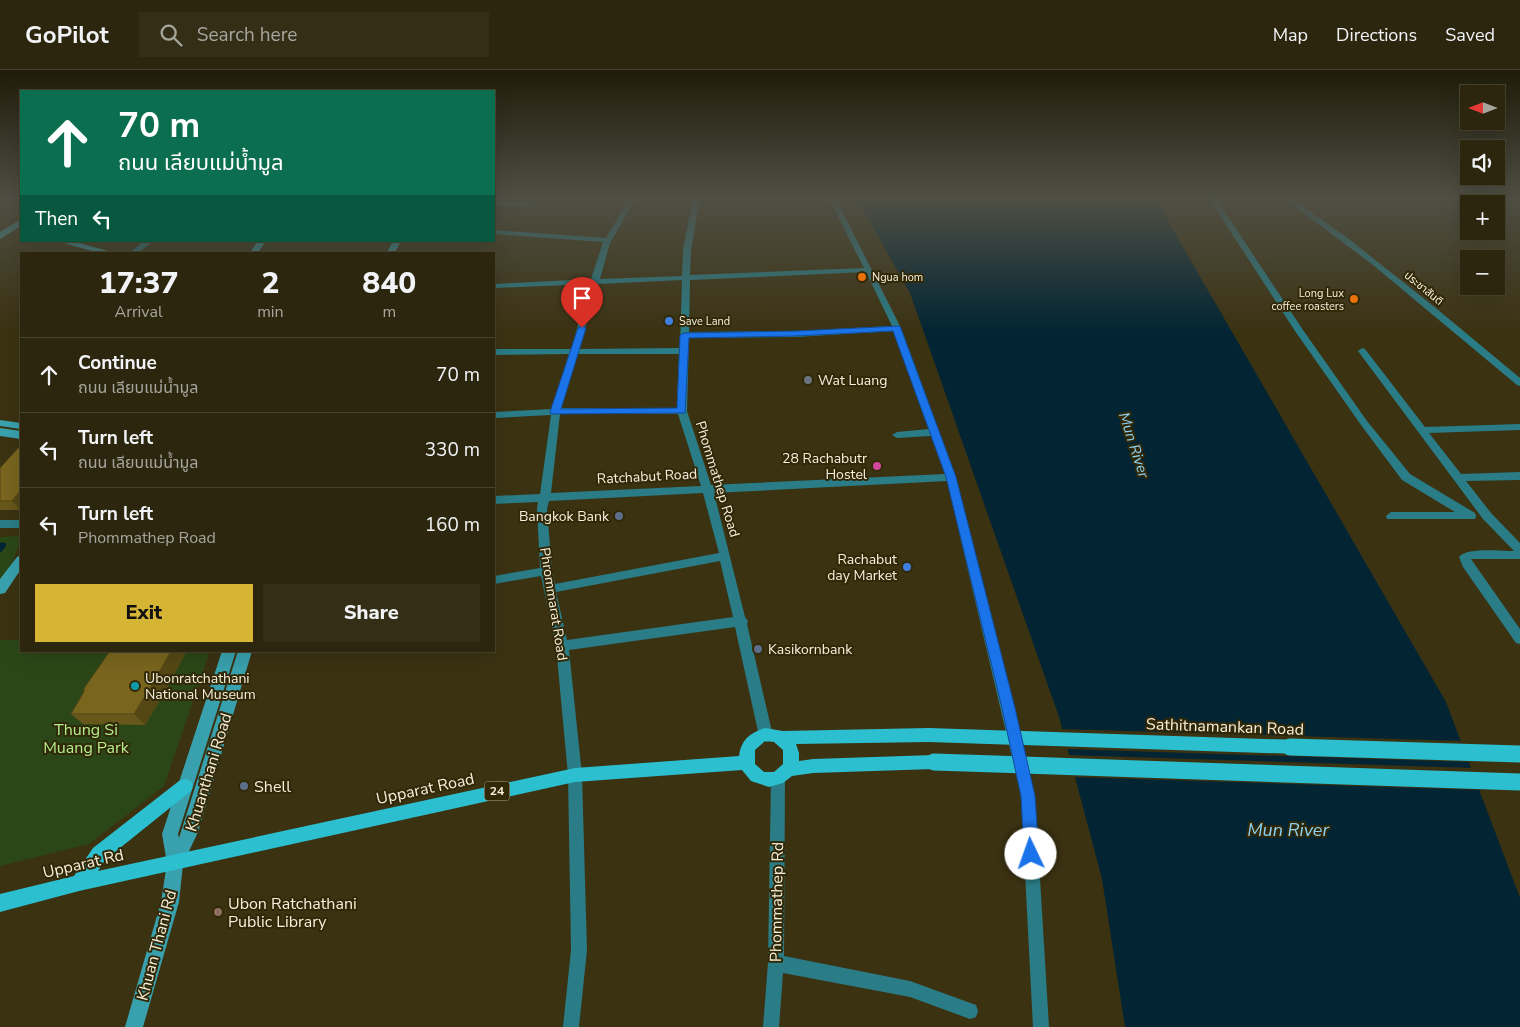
<!DOCTYPE html>
<meta charset="utf-8">
<style>
body{margin:0;font-family:"Nunito Sans","Noto Sans Thai",sans-serif;background:#342e17;color:#f1f3f6;height:100vh;display:flex;flex-direction:column;font-size:19px;white-space:nowrap}
*{box-sizing:border-box;margin:0}
p{font-size:16px;color:#a6a59e}
.icon{flex:none;width:28px;height:28px;fill:none;stroke:currentColor;stroke-width:2;stroke-linecap:round;stroke-linejoin:round}
.map{position:relative;flex:1;overflow:hidden}
.panel{position:absolute;left:20px;top:182px;width:475px;height:400px;display:flex;flex-direction:column;background:#2c260e;border-radius:0px;box-shadow:0 5px 20px #0002,0 0 0 1px #48432e}
.panel>*{flex:none}
.banner{position:absolute;left:20px;top:20px;width:475px;height:152px;border-radius:0px;box-shadow:0 5px 20px #0002,0 0 0 1px #48432e;background:#0b6e4f;color:#fff;overflow:hidden}
.needle{width:32px;rotate:270deg}
.buttons{position:absolute;left:1460px;top:15px;display:grid;gap:10px}
.buttons a{display:grid;place-items:center;width:45px;height:45px;border-radius:0px;background:#2c260e;box-shadow:0 5px 20px #0002,0 0 0 1px #48432e;font-size:25px}
.pin{position:absolute;display:grid;place-items:center;width:42px;height:42px;color:#fff;margin:-51px -21px;border-radius:50% 50% 50% 0;rotate:-45deg;box-shadow:0 0 5px #0007}
.pin .icon{rotate:45deg}
.me{position:absolute;width:55px;margin:-28px;rotate:357deg;stroke-linejoin:round;filter:drop-shadow(0 0 4px #0008)}
.turn{display:flex;align-items:center;gap:18px;height:105px;padding:0 15px;font-size:22px}
.turn .icon{width:65px;height:65px;stroke-width:2.5}
.turn b{display:block;font-size:35px;line-height:42px}
.then{display:flex;align-items:center;height:48px;padding:0 15px;background:#0003;gap:10px;font-size:19px}
.eta{display:flex;justify-content:space-evenly;align-items:center;height:85px;text-align:center}
.eta b{font-size:30px;font-weight:800;line-height:35px}
.cta{display:flex;gap:10px;margin-top:auto;padding:10px 15px}
.cta a{flex:1;height:58px;border-radius:0px;background:#d6b534;color:#111;font-size:20px;font-weight:800;line-height:58px;text-align:center}
.cta a+a{background:#342e17;color:#f1f3f6}
ul{padding:0;list-style:none}
li{display:flex;align-items:center;gap:15px;height:75px;padding:0 15px;border-top:1px solid #48432e}
li div{flex:1}
li b{display:block;font-size:19px}
li em{font-style:normal}
header{display:flex;align-items:center;gap:30px;box-sizing:border-box;height:70px;padding:0 25px;background:#2c260e;border-bottom:1px solid #48432e}
header strong{font-size:24px}
nav{display:flex;gap:28px;margin-inline-start:auto;font-size:18px}
.search{width:350px;height:45px;background:#342e17;display:flex;align-items:center;gap:12px;box-sizing:border-box;padding:0 18px;border-radius:0px;color:#a6a59e;font-size:19px}
.map>svg:first-child{display:block}
.green{fill:#2b4717}
.water{fill:#032533}
.pier{fill:#3b3212}
.lines{fill:none;stroke-linecap:round;stroke-linejoin:round}
.stream{stroke:#032533;stroke-width:4.5}
.street{fill:#2a7c86;fill-rule:evenodd}
.secondary{fill:#39a1ae;fill-rule:evenodd}
.primary{fill:#2cbfd0;fill-rule:evenodd}
.primary-bridge-far1{stroke:#2cbfd0;stroke-width:14}
.primary-bridge{stroke:#2cbfd0;stroke-width:17}
.wall{fill:#68571a}
.shaded-wall{fill:#554715}
.building{fill:#79651e;stroke:#554715}
.route{fill:#1a73e8;stroke:#114b97}
.food-dot{fill:#e8710a;stroke:#312807;stroke-width:2}
.shop-dot{fill:#3f7fe0;stroke:#312807;stroke-width:2}
.worship-dot{fill:#6b7280;stroke:#312807;stroke-width:2}
.hotel-dot{fill:#d1479c;stroke:#312807;stroke-width:2}
.service-dot{fill:#5c6f8a;stroke:#312807;stroke-width:2}
.culture-dot{fill:#0f9aa8;stroke:#312807;stroke-width:2}
.education-dot{fill:#8d6e63;stroke:#312807;stroke-width:2}
.labels{text-anchor:middle;stroke-width:4;stroke-linejoin:round;paint-order:stroke}
.far-poi-label{font-size:11px;fill:#f5efdd;stroke:#312807;text-anchor:start}
.far-street-label{font-size:11px;fill:#f5efdd;stroke:#312807}
.shield{fill:#312807;stroke:#bab39d;stroke-width:1}
.shield-label{font-size:12px;font-weight:bold;fill:#f5efdd}
.poi-label{font-size:14px;fill:#f5efdd;stroke:#312807;text-anchor:start}
.street-label{font-size:14px;fill:#f5efdd;stroke:#312807}
.water-label{font-size:15px;font-style:italic;fill:#8bd3f5;stroke:#312807}
.near-street-label{font-size:16px;fill:#f5efdd;stroke:#312807}
.near-park-label{font-size:16px;fill:#b2ef8b;stroke:#312807}
.near-poi-label{font-size:16px;fill:#f5efdd;stroke:#312807;text-anchor:start}
.near-water-label{font-size:18px;font-style:italic;fill:#8bd3f5;stroke:#312807}
</style>
<header>
<strong>GoPilot</strong>
<div class="search"><svg class="icon" aria-label="search" viewBox="0 0 24 24"><circle cx="10" cy="10" r="6"/><path d="M15 15l6 6"/></svg>Search here</div>
<nav><a>Map</a><a>Directions</a><a>Saved</a></nav>
</header>
<div class="map">
<svg width="1520" height="957" viewBox="0 0 1520 957">
<rect width="100%" height="100%" fill="#3b3212"/>
<path class="green" d="M18,466L21,469L0,526V467Z
M0,570H21V581H210L164,716L89,774L0,796Z"/>
<path class="water" d="M856,127H1154L1446,632L1520,828V957H1125L1102,809L1059,647L910,223Z"/>
<path class="pier" d="M1059,659L1463,671L1470,692L1065,679Z
M1066,685L1473,698L1481,720L1072,707Z"/>
<g class="lines">
<path class="stream" d="M0,475H4L0,480"/>
<path class="street" d="M630,127H637L610,173L600,209L682,206L683,180L693,127H700L691,180L690,205L864,198L828,127H835L901,258L956,407L1035,726L1049,957H1033L1021,726L947,411L714,423L745,547L748,551L747,554L773,666L771,670L766,672L761,670L759,666L735,557L569,580L582,705L587,880L579,957H563L571,880L568,705L556,576L541,506L494,514V506L540,498L537,439L538,432L494,434V426L540,424L551,345L494,348V342L552,339L569,284L494,285V279H571L590,214L494,218V214L591,209L603,172L494,164V160L606,168ZM866,202L892,256L796,261L689,262L690,210ZM682,210L680,278L579,279L598,214ZM894,261L929,359L897,362L892,365L897,368L931,366L945,404L711,415L687,341L689,268L796,267ZM578,284H679L677,338H561ZM560,344H678L701,416L551,423ZM703,423L719,483L555,514L552,501L547,439L549,431ZM720,491L733,547L567,570L556,522Z
M1208,127H1215L1303,260L1367,351L1410,404L1475,443L1476,446L1475,449H1387L1386,446L1391,442H1455L1402,410L1361,355L1295,261Z
M1282,127H1290L1349,169L1437,239L1520,308V316L1517,315L1373,195Z
M494,131L531,133L535,135L531,137L494,135Z
M144,171H153L137,184H128Z
M1362,278L1365,279L1425,357L1520,354V360L1429,363L1461,404L1520,402V410L1466,411L1491,443L1520,473V489H1471L1520,559V574L1516,573L1463,497L1459,487C1466,477 1501,481 1514,481L1483,449L1358,281Z
M0,450H21V458H0Z
M778,701L783,702L785,707L784,886L910,911L976,935L978,941L976,947L970,949L910,927L783,903L779,957H763L768,893L771,707L773,702Z"/>
<path class="secondary" d="M18,151H21V156L0,169V162Z
M56,171H72L119,184H103Z
M258,171H266L257,184H249Z
M393,171H401L394,184H386Z
M0,350L21,353V359L0,356Z
M0,358L21,361V369L0,366Z
M21,485V499L5,523L0,524V509L17,487Z
M222,581H236L178,764L179,768L238,581H252L198,762L183,794L179,832L143,957H125L161,832L167,793L162,764Z"/>
<path class="primary" d="M765,658L783,661L929,658L934,660L936,665L934,670L929,672L796,674L799,683V691L813,689L934,685L939,687L942,692L939,697L934,699L813,703L792,706L783,713L769,717L751,711L742,700L575,712L79,821L0,842V824L74,806L93,778L179,711L185,709L191,711L193,716L191,721L105,790L98,801L575,698L739,686C741,670 750,663 765,658ZM765,671L774,672L783,680V694L774,702H764L755,694V680Z"/>
<path class="primary-bridge-far1" d="M929,665L1328,678"/>
<path class="primary-bridge" d="M1290,677L1520,684
M934,692L1520,712"/>
</g>
<path class="wall" d="M0,398L20,440H0Z
M171,581H183L185,584L163,625L145,655L83,654L71,644L85,621L83,620Z"/>
<path class="shaded-wall" d="M21,420V438L20,440L12,431Z
M171,581H183L185,584L163,625L145,655L134,644Z"/>
<path class="building" d="M21,375V420L12,431H0V398Z
M110,581H171L152,615L134,644H71L85,620H83Z"/>
<linearGradient id="sky" x2="0" y2="1"><stop stop-color="#201c0a"/><stop offset="0.49" stop-color="#4f4f44"/><stop offset="1" stop-color="#4f4f44" stop-opacity="0"/></linearGradient>
<rect width="1520" height="261" fill="url(#sky)"/>
<path class="route" d="M582,255L586,258L561,339L677,338L680,265L684,263L796,261L900,256L956,407L1015,638L1035,726L1039,784L1037,789L1031,791L1026,789L1024,784L1021,726L1002,638L946,407L893,261L796,266L689,268L685,343L551,344L550,342L578,258Z"/>
<g class="food-dot">
<circle cx="862" cy="207" r="5"/>
<circle cx="1354" cy="229" r="5"/>
</g>
<g class="shop-dot">
<circle cx="669" cy="251" r="5"/>
<circle cx="907" cy="497" r="5"/>
</g>
<circle class="worship-dot" cx="808" cy="310" r="5"/>
<circle class="hotel-dot" cx="877" cy="396" r="5"/>
<g class="service-dot">
<circle cx="619" cy="446" r="5"/>
<circle cx="758" cy="579" r="5"/>
<circle cx="244" cy="716" r="5"/>
</g>
<circle class="culture-dot" cx="135" cy="616" r="5"/>
<circle class="education-dot" cx="218" cy="842" r="5"/>
<g class="labels">
<g class="far-poi-label">
<text x="872" y="211">Ngua hom</text>
<text x="1344" y="227" text-anchor="end">Long Lux<tspan x="1344" dy="13">coffee roasters</tspan></text>
<text x="679" y="255">Save Land</text>
</g>
<g class="far-street-label">
<text transform="translate(1424 218) rotate(39)" y="4">ประชาสันติ</text>
</g>
<rect class="shield" x="484.5" y="711.5" width="25" height="19" rx="4"/>
<g class="shield-label">
<text x="497" y="725">24</text>
</g>
<g class="poi-label">
<text x="818" y="315">Wat Luang</text>
<text x="867" y="393" text-anchor="end">28 Rachabutr<tspan x="867" dy="16">Hostel</tspan></text>
<text x="609" y="451" text-anchor="end">Bangkok Bank</text>
<text x="897" y="494" text-anchor="end">Rachabut<tspan x="897" dy="16">day Market</tspan></text>
<text x="768" y="584">Kasikornbank</text>
<text x="145" y="613">Ubonratchathani<tspan x="145" dy="16">National Museum</tspan></text>
</g>
<g class="street-label">
<text transform="translate(647 406) rotate(-3)" y="5">Ratchabut Road</text>
<text transform="translate(718 409) rotate(73)" y="5">Phommathep Road</text>
<text transform="translate(554 534) rotate(81)" y="5">Phrommarat Road</text>
</g>
<g class="water-label">
<text transform="translate(1134 375) rotate(72)" y="5">Mun River</text>
</g>
<g class="near-street-label">
<text transform="translate(1225 656) rotate(2)" y="6">Sathitnamankan Road</text>
<text transform="translate(208 702) rotate(-73)" y="6">Khuanthani Road</text>
<text transform="translate(425 718) rotate(-12)" y="6">Upparat Road</text>
<text transform="translate(83 793) rotate(-13)" y="6">Upparat Rd</text>
<text transform="translate(776 832) rotate(-89)" y="6">Phommathep Rd</text>
<text transform="translate(156 875) rotate(-75)" y="6">Khuan Thani Rd</text>
</g>
<g class="near-park-label">
<text x="86" y="665">Thung Si<tspan x="86" dy="18">Muang Park</tspan></text>
</g>
<g class="near-poi-label">
<text x="254" y="722">Shell</text>
<text x="228" y="839">Ubon Ratchathani<tspan x="228" dy="18">Public Library</tspan></text>
</g>
<g class="near-water-label">
<text x="1288" y="766">Mun River</text>
</g>
</g>
</svg>
<div class="buttons">
<a><svg class="needle" viewBox="-14 -14 28 28"><path d="M0-13l5 13h-10z" fill="#e53935"/><path d="M0 13l5-13h-10z" fill="#a6a59e"/></svg></a>
<a><svg class="icon" aria-label="sound" viewBox="0 0 24 24"><path d="M4 9h4l5-4v14l-5-4H4zM17 9q2 3 0 6"/></svg></a>
<a>+</a>
<a>−</a>
</div>
<div class="pin" style="left:582px;top:258px;background:#d93025"><svg class="icon" aria-label="arrive" viewBox="0 0 24 24"><path d="M6 21V4h12l-3 4 3 4H6"/></svg></div>
<svg class="me" style="left:1031px;top:784px" viewBox="-20 -20 40 40"><circle r="19" fill="#fff"/><path d="M0-13L10 11 0 6-10 11z" fill="#1a73e8"/></svg>
<div class="banner">
<div class="turn"><svg class="icon" aria-label="ahead" viewBox="0 0 24 24"><path d="M12 20V5M6 11l6-6 6 6"/></svg><div><b>70 m</b>ถนน เลียบแม่น้ำมูล</div></div>
<div class="then">Then<svg class="icon" aria-label="left" viewBox="0 0 24 24"><path d="M17 20v-9H6M10 6l-5 5 5 5"/></svg></div>
</div>
<section class="panel">
<div class="eta">
<div><b>17:37</b><p>Arrival</p></div>
<div><b>2</b><p>min</p></div>
<div><b>840</b><p>m</p></div>
</div>
<ul>
<li><svg class="icon" aria-label="ahead" viewBox="0 0 24 24"><path d="M12 20V5M6 11l6-6 6 6"/></svg><div><b>Continue</b><p>ถนน เลียบแม่น้ำมูล</p></div><em>70 m</em></li>
<li><svg class="icon" aria-label="left" viewBox="0 0 24 24"><path d="M17 20v-9H6M10 6l-5 5 5 5"/></svg><div><b>Turn left</b><p>ถนน เลียบแม่น้ำมูล</p></div><em>330 m</em></li>
<li><svg class="icon" aria-label="left" viewBox="0 0 24 24"><path d="M17 20v-9H6M10 6l-5 5 5 5"/></svg><div><b>Turn left</b><p>Phommathep Road</p></div><em>160 m</em></li>
</ul>
<div class="cta"><a>Exit</a><a>Share</a></div>
</section>
</div>
